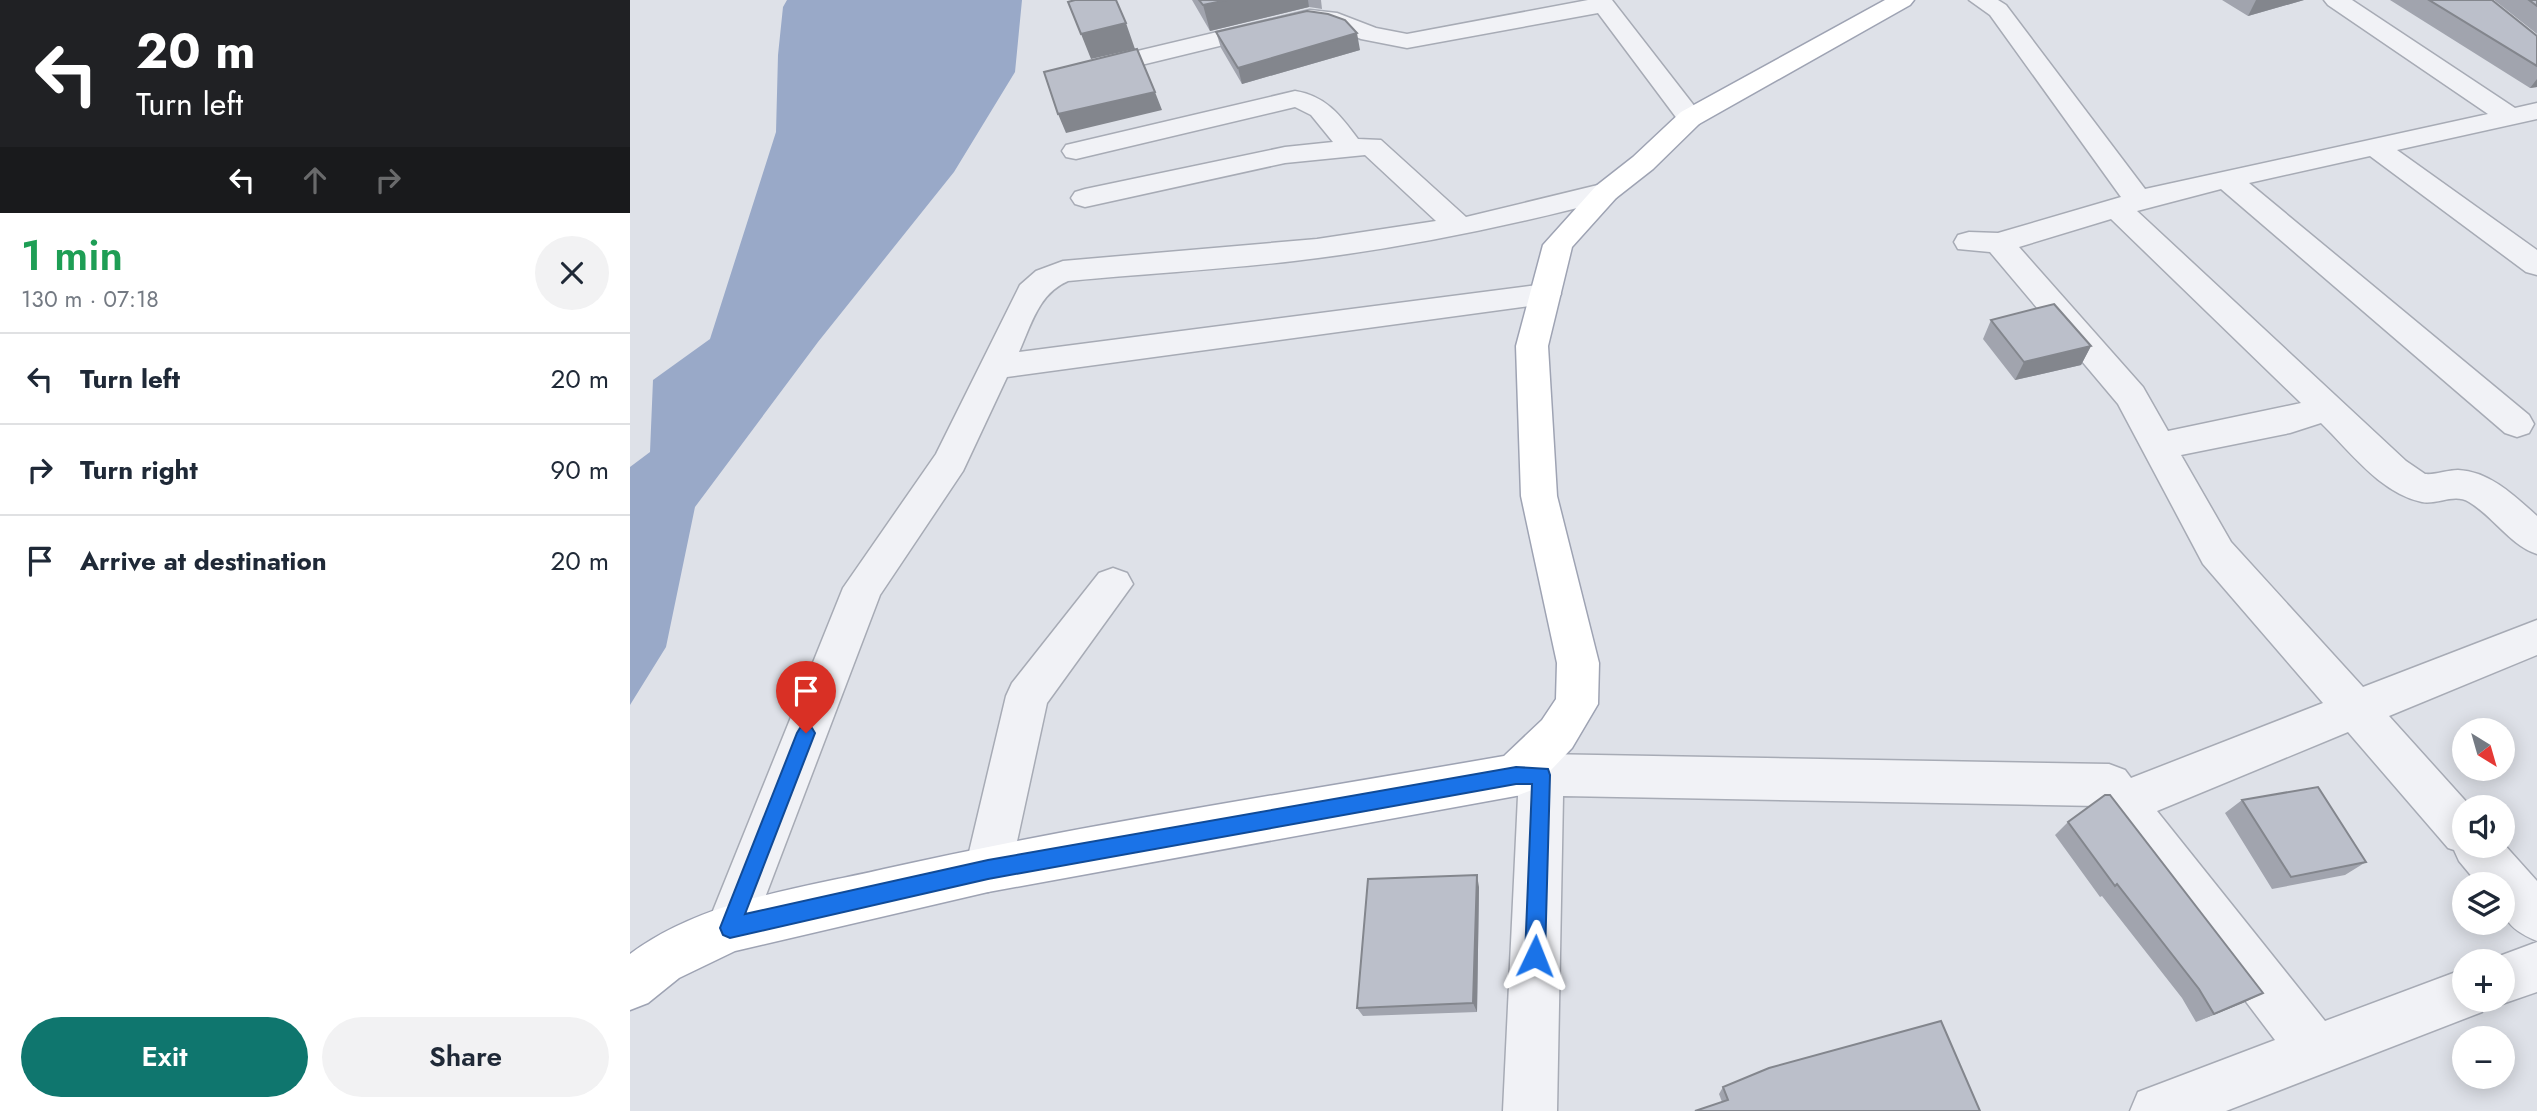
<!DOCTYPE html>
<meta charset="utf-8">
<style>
body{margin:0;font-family:Jost,sans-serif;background:#f2f2f3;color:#1f2937;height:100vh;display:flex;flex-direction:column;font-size:26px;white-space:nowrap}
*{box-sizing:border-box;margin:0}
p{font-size:23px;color:#747a83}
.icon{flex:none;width:38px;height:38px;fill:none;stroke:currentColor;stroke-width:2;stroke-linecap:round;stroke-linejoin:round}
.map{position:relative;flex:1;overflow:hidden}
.drawer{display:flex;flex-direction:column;background:#fff;width:630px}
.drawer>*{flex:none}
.top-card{background:#202124;color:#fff;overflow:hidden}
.needle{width:46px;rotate:143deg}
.buttons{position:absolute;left:1822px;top:718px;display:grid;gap:14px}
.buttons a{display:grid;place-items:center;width:63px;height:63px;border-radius:50%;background:#fff;box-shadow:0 4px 18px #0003;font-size:35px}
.pin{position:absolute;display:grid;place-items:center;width:60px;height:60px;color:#fff;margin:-72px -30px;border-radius:50% 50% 50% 0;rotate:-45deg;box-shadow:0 0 7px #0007}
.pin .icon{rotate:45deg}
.me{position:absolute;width:77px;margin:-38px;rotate:2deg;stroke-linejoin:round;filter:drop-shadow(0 0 5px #0008)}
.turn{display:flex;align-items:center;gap:24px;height:147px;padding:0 21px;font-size:32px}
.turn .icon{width:91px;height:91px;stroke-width:2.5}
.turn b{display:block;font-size:49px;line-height:60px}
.lanes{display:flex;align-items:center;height:66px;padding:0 21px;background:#0003;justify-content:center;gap:35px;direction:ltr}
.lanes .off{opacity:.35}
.round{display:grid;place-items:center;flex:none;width:74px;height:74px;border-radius:37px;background:#f2f2f3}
.overview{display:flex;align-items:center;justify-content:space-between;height:119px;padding:0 21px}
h1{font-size:42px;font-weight:600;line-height:52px;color:#1e9e55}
.cta{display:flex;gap:14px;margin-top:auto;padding:14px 21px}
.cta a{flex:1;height:80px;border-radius:42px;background:#0f766e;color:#fff;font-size:28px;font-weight:600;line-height:80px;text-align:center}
.cta a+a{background:#f2f2f3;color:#1f2937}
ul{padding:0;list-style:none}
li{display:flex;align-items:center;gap:21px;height:91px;padding:0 21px;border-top:2px solid #e0e1e3}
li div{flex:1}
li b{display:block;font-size:26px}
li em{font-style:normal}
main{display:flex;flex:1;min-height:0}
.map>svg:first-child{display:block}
.water{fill:#99a9c8}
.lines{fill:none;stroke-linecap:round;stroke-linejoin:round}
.minor-casing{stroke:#a7abb5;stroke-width:3}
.major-casing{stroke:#9ea3b3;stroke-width:3}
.minor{fill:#f1f2f6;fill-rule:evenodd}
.major{fill:#fff;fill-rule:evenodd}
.wall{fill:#a1a4ae}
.shaded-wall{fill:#83868d}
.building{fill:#bbbfca;stroke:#83868d;stroke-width:2}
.route{fill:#1a73e8;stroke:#114b97;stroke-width:2}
</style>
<main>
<section class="drawer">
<div class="top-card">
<div class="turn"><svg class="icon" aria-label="left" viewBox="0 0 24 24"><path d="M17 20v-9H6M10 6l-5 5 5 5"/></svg><div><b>20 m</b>Turn left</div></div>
<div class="lanes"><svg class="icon" aria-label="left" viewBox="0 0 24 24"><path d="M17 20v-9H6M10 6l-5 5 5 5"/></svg><svg class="icon off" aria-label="ahead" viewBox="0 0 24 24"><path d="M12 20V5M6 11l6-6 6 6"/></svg><svg class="icon off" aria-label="right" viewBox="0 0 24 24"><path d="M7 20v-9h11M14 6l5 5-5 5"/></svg></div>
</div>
<div class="overview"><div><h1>1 min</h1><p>130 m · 07:18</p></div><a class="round"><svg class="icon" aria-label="close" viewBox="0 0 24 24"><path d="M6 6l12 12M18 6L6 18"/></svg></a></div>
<ul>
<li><svg class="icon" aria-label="left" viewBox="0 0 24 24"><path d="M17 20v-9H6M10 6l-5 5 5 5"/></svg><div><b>Turn left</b></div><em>20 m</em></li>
<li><svg class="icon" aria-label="right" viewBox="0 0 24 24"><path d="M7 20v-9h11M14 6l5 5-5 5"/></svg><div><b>Turn right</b></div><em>90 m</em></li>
<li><svg class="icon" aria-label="arrive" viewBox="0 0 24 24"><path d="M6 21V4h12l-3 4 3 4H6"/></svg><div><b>Arrive at destination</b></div><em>20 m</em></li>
</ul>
<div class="cta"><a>Exit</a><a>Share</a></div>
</section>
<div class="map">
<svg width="1907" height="1111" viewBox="0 0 1907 1111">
<rect width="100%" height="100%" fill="#dee1e8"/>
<path class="water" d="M157,0H392L385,72L324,172L188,342L65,507L36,647L0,705V467L20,452L23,380L80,339L146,132L148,55L153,7Z"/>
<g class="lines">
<g class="minor-casing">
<path id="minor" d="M958,0H982L1069,112L1073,118L1069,124L1060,126L1051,124L968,13L777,48L731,39L702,27L680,24L466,76L457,73L453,68L457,63L680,10L707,13L746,28L777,34Z
M1339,0H1368L1376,5L1515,189L1858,114L1698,5L1694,0H1722L1885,108L1907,103V119L1767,150L1907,250V275L1896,272L1740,156L1619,183L1899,415L1904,424L1899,433L1887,437L1875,433L1591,189L1507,211L1776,461L1795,474C1806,475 1817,470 1828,470C1859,471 1885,496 1907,516V554C1880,545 1864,517 1839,502C1824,493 1808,505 1792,502C1750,493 1720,451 1691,423L1660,433L1551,455L1601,542L1733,687L1907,620V655L1759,716L1841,807H1834V845H1872V842L1907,881V941C1874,927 1872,917 1872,884H1848L1829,861L1824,850L1818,848L1718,732L1527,811L1695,1021L1834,969V999H1857L1852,1012L1596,1111H1500L1508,1092L1645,1040L1468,806L933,796L927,1111H873L888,796L870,790L864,775L870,760L886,754H911L1479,764L1495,770L1501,778L1693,703L1573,564L1488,404L1360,252L1328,249L1324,242L1328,235L1339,232L1368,233L1491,197L1360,15ZM1481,219L1671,403L1538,431L1513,387L1389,247Z
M665,91C696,96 710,115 728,139L751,140L836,217L976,183L986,186L990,192L986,198C888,224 789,245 688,258C606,269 521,273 438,281C409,293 401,325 389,352L915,284L926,287L931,294L926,301L915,304L377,377L333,471L250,595L117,945L100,952L83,945L76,928L213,588L306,454L390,285L406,271L433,261L687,239L806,221L735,155L655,163L455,207L445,204L441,198L445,192L455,189L655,147L703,142L681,115L665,107L446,159L436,157L432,151L436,145Z
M483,568L497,573L503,584L417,703L381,869L375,885L358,892L341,885L335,869L376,696L382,683L469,573Z
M1907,942V992L1872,1004L1861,999H1872V961H1856Z"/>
</g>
<g class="major-casing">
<path id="major" d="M1255,0H1284L1280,5L1069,124L1023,169L986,198L942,247L918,346L927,496L969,663L968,704L942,748L902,790L886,796L358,892L105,951L49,978L18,1003L0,1010V954C73,900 168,889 254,869C459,823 668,792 874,756L912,720L926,699L927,663L891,496L886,346L913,245L966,186L1003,157L1051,112Z"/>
</g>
<use href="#minor" class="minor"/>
<use href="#major" class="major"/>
</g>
<path class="wall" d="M562,0H691L692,9L679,7L580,31Z
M1592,0H1674L1618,16Z
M1760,0H1862L1907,36V87L1900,88Z
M1864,0H1907V34Z
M586,32L730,50L612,84L591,48Z
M1361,320L1461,346L1451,365L1385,380L1353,339Z
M1612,800L1736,862L1715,875L1642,889L1595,813Z
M1438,822L1633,993L1566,1022L1552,998L1472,896L1470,897L1425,835Z
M849,887L847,1012L733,1016L727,1008Z
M1093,1087L1350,1111L1092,1102L1089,1094Z"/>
<path class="shaded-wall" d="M597,0H678L679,7L580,31L573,5Z
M1626,0H1674L1618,16Z
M496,23L505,49L461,59L451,34Z
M727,33L730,50L612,84L608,68Z
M1907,79V87L1900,88Z
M525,92L532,110L436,133L428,114Z
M1461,346L1451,365L1385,380L1394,362Z
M847,875L849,887L847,1012L843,1003Z
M1633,993L1613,1003L1566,1022L1584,1014Z"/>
<path class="building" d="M445,0H486L496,23L451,34L438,2Z
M569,0H597L573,5Z
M1799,0H1862L1907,36V66Z
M1899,0H1907V6Z
M677,11L698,14L715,20L727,33L608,68L586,32Z
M507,49L525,92L428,114L414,72Z
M1424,304L1461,346L1394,362L1361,320Z
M1688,787L1736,862L1661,877L1612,800Z
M1475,795H1480L1633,993L1584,1014L1569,989L1487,884L1485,886L1438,822Z
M847,875L843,1003L727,1008L738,879Z
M1311,1021L1350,1111H1065L1098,1100L1093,1087L1139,1068Z"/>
<path class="route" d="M176,725L182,728L185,733L115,914L358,860L886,767L918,769L920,775L915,956L912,963L905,966L898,963L895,956L902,784H886L358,879L100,938L93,935L90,928L167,733L170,728Z"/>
</svg>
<div class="buttons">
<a><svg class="needle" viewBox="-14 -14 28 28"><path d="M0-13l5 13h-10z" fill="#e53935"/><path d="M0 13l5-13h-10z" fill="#747a83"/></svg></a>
<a><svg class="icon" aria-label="sound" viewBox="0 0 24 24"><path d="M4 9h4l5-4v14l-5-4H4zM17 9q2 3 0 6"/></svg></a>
<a><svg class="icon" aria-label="layers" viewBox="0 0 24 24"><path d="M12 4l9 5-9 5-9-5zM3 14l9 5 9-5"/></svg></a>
<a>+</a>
<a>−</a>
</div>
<div class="pin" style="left:176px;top:733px;background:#d93025"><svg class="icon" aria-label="arrive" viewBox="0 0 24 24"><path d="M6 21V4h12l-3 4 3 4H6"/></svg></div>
<svg class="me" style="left:905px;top:956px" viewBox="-20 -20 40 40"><path d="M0-17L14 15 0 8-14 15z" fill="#1a73e8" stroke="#fff" stroke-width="4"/></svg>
</div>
</main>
